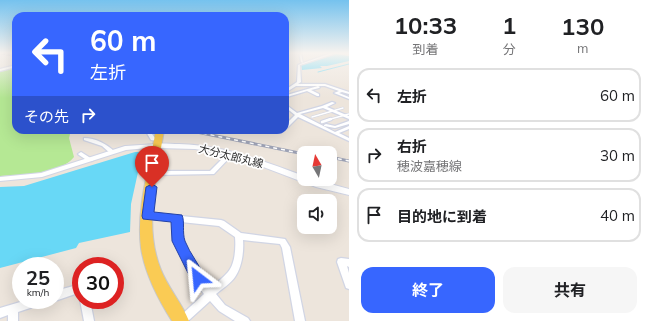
<!DOCTYPE html>
<html lang="ja">
<meta charset="utf-8">
<style>
body{margin:0;font-family:Mulish,"Noto Sans JP",sans-serif;background:#f6f6f6;color:#202124;height:100vh;display:flex;flex-direction:column;font-size:15px;white-space:nowrap}
*{box-sizing:border-box;margin:0}
p{font-size:13px;color:#757577}
.icon{flex:none;width:22px;height:22px;fill:none;stroke:currentColor;stroke-width:2;stroke-linecap:round;stroke-linejoin:round}
.map{position:relative;flex:1;overflow:hidden}
.panel{display:flex;flex-direction:column;background:#fff;width:300px}
.panel>*{flex:none}
.hud{position:absolute;left:12px;top:12px;width:277px;height:122px;border-radius:12px;box-shadow:0 4px 16px #0002;background:#3766ff;color:#fff;overflow:hidden}
.needle{width:26px;rotate:351deg}
.buttons{position:absolute;left:297px;top:146px;display:grid;gap:8px}
.buttons a{display:grid;place-items:center;width:40px;height:40px;border-radius:8px;background:#fff;box-shadow:0 4px 16px #0002;font-size:20px}
.speed{position:absolute;left:12px;top:257px;display:flex;gap:8px;font-size:20px;font-weight:700;text-align:center}
.speed>*{display:grid;place-content:center;width:52px;height:52px;border-radius:50%;background:#fff;box-shadow:0 4px 16px #0002;line-height:1}
.speed small{font-size:10px;font-weight:400}
.speed .limit{border:6px solid #d22;background:#fff;color:#111}
.pin{position:absolute;display:grid;place-items:center;width:34px;height:34px;color:#fff;margin:-41px -17px;border-radius:50% 50% 50% 0;rotate:-45deg;box-shadow:0 0 4px #0007}
.pin .icon{rotate:45deg}
.me{position:absolute;width:44px;margin:-22px;rotate:331deg;stroke-linejoin:round;filter:drop-shadow(0 0 3px #0008)}
.turn{display:flex;align-items:center;gap:14px;height:84px;padding:0 12px;font-size:18px}
.turn .icon{width:52px;height:52px;stroke-width:2.5}
.turn b{display:block;font-size:28px;line-height:34px}
.then{display:flex;align-items:center;height:38px;padding:0 12px;background:#0003;gap:8px;font-size:15px}
.eta{display:flex;justify-content:space-evenly;align-items:center;height:68px;text-align:center}
.eta b{font-size:24px;font-weight:700;line-height:28px}
.button{display:flex;gap:8px;margin-top:auto;padding:8px 12px}
.button a{flex:1;height:46px;border-radius:12px;background:#3766ff;color:#fff;font-size:16px;font-weight:700;line-height:46px;text-align:center}
.button a+a{background:#f6f6f6;color:#202124}
ul{padding:0;list-style:none}
li{display:flex;align-items:center;gap:12px;height:54px;margin:0 8px 6px;padding:0 4px;border:2px solid #e0e0e0;border-radius:12px}
li div{flex:1}
li b{display:block;font-size:15px}
li em{font-style:normal}
main{display:flex;flex:1;min-height:0}
.map>svg:first-child{display:block}
.green{fill:#b5e894}
.water{fill:#68d8f6}
.lines{fill:none;stroke-linecap:round;stroke-linejoin:round}
.stream{stroke:#68d8f6;stroke-width:1}
.service-far1-casing{stroke:#d1d5e4;stroke-width:2.5}
.service-casing{stroke:#d1d5e4;stroke-width:4.5}
.minor-casing{stroke:#d1d5e4;stroke-width:2.5}
.tertiary-casing{stroke:#d1d5e4;stroke-width:2}
.secondary-casing{stroke:#d1d5e4;stroke-width:2}
.primary-casing{stroke:#c8c8c8;stroke-width:2}
.service-far1{stroke:#fff;stroke-width:1.5}
.service{stroke:#fff;stroke-width:2.5}
.minor{fill:#fff;fill-rule:evenodd}
.tertiary{fill:#fff;fill-rule:evenodd}
.secondary{fill:#fff;fill-rule:evenodd}
.primary{fill:#facb54;fill-rule:evenodd}
.rail-far1-casing{stroke:#9ea3b6;stroke-width:2}
.rail-casing{stroke:#9ea3b6;stroke-width:3}
.rail-far1{stroke:#fff;stroke-width:1;stroke-dasharray:2.5;stroke-linecap:butt}
.rail{stroke:#fff;stroke-width:1.5;stroke-dasharray:4;stroke-linecap:butt}
.route{fill:#3766ff;stroke:#2442a6}
.labels{text-anchor:middle;stroke-width:3.5;stroke-linejoin:round;paint-order:stroke}
.street-label{font-size:11px;fill:#2a2a2a;stroke:#fff}
</style>
<main>
<div class="map">
<svg width="349" height="321" viewBox="0 0 349 321">
<rect width="100%" height="100%" fill="#ede5dc"/>
<path class="green" d="M16,67V130H71L69,138L74,157C61,174 20,175 0,176V70Z"/>
<path class="water" d="M336,54L349,56V61L327,66H320L322,68L302,70L301,65Z
M135,152H142V154L131,204L130,232L79,243L76,248L0,268V187L24,186Z"/>
<g class="lines">
<path class="stream" d="M318,72L349,64"/>
<g class="service-far1-casing">
<path id="service-far1" d="M312,117L343,108
M327,120L349,114"/>
</g>
<g class="service-casing">
<path id="service" d="M322,122L331,119"/>
</g>
<g class="minor-casing">
<path id="minor" d="M299,53H301L303,63L331,53H333V54L300,65L301,82L298,84H325L349,92V94L342,92L339,93L349,97V99L334,93L339,91L325,86H318L320,87L319,88L311,90L319,94V96H317L307,91L287,97V95L318,86H296L285,93V90L297,82L298,65L303,63L301,62Z
M16,65V67L0,71V69Z
M332,102L335,103L327,107L349,116V119L323,108L300,114L335,132L349,126V129L339,133L349,138V141L298,117L287,128H285V125L295,115L285,107V104L297,113L322,106Z
M349,121V124L335,128L324,126V125L326,124L335,126Z
M145,130H149L155,138L160,139V140L158,141L151,140Z
M265,130H284C280,134 270,133 265,130Z
M84,138C95,138 107,144 115,152L114,153H110L102,146L84,140Z
M81,152L92,159L93,160L92,161H88L79,155L78,154Z
M230,152L232,153L233,154L232,155L214,174L154,175L151,173L154,171H210L228,153Z
M147,213L176,216L178,215L181,216L221,220L224,221L241,233L285,239L290,247L305,321H295L282,248L280,244L243,240C244,251 242,267 235,277C231,283 222,289 216,294L225,305L248,318L250,321H235L219,311L210,301L188,321H176L178,318L204,294L200,289L174,241L172,228L174,221L145,218L143,216L145,214ZM181,222L219,226L235,237C236,248 235,264 228,272C223,278 216,283 210,288L206,283L182,241L180,228Z
M341,258L349,259V267L347,266L349,273V289L346,288L337,262L338,259Z
M81,284V292L55,301L54,300H55V291Z
M81,298V300H90L94,321H84L80,300Z
M27,300H47L45,303L18,312V321H8V315L0,318V308Z"/>
</g>
<g class="tertiary-casing">
<path id="tertiary" d="M157,144L160,146L159,147L126,150L42,177L0,181V177L41,173L125,146Z"/>
</g>
<g class="secondary-casing">
<path id="secondary" d="M154,144C162,143 171,144 179,144C223,145 263,161 304,176V179H312L349,189V195L316,187L250,162L219,153L195,149L157,148H154L153,146Z"/>
</g>
<g class="primary-casing">
<path id="primary" d="M156,130H164C157,175 143,226 161,270C168,288 182,303 189,321H172C158,299 145,274 141,248C136,209 149,168 156,130Z"/>
</g>
<use href="#service-far1" class="service-far1"/>
<use href="#service" class="service"/>
<use href="#minor" class="minor"/>
<use href="#tertiary" class="tertiary"/>
<use href="#secondary" class="secondary"/>
<use href="#primary" class="primary"/>
<g class="rail-far1-casing">
<path id="rail-far1" d="M0,53L16,56"/>
</g>
<g class="rail-casing">
<path id="rail" d="M187,130L304,154
M330,157L349,161"/>
</g>
<use href="#rail-far1" class="rail-far1"/>
<use href="#rail" class="rail"/>
</g>
<linearGradient id="sky" x2="0" y2="1"><stop stop-color="#75c2ee"/><stop offset="0.54" stop-color="#f7f3ef"/><stop offset="1" stop-color="#f7f3ef" stop-opacity="0"/></linearGradient>
<rect width="349" height="98" fill="url(#sky)"/>
<path class="route" d="M152,184L157,187L154,212L182,215C185,222 182,232 185,241C190,254 200,265 205,278L203,283L198,285L193,283L172,241L171,222L143,219L142,216L146,187Z"/>
<g class="labels">
<g class="street-label">
<text transform="translate(231 156) rotate(14)" y="4">大分太郎丸線</text>
</g>
</g>
</svg>
<div class="buttons">
<a><svg class="needle" viewBox="-14 -14 28 28"><path d="M0-13l5 13h-10z" fill="#e53935"/><path d="M0 13l5-13h-10z" fill="#757577"/></svg></a>
<a><svg class="icon" aria-label="sound" viewBox="0 0 24 24"><path d="M4 9h4l5-4v14l-5-4H4zM17 9q2 3 0 6"/></svg></a>
</div>
<div class="speed"><div>25<small>km/h</small></div><div class="limit">30</div></div>
<div class="pin" style="left:152px;top:187px;background:#d93025"><svg class="icon" aria-label="arrive" viewBox="0 0 24 24"><path d="M6 21V4h12l-3 4 3 4H6"/></svg></div>
<svg class="me" style="left:198px;top:278px" viewBox="-20 -20 40 40"><path d="M0-17L14 15 0 8-14 15z" fill="#3766ff" stroke="#fff" stroke-width="4"/></svg>
<div class="hud">
<div class="turn"><svg class="icon" aria-label="left" viewBox="0 0 24 24"><path d="M17 20v-9H6M10 6l-5 5 5 5"/></svg><div><b>60 m</b>左折</div></div>
<div class="then">その先<svg class="icon" aria-label="right" viewBox="0 0 24 24"><path d="M7 20v-9h11M14 6l5 5-5 5"/></svg></div>
</div>
</div>
<section class="panel">
<div class="eta">
<div><b>10:33</b><p>到着</p></div>
<div><b>1</b><p>分</p></div>
<div><b>130</b><p>m</p></div>
</div>
<ul>
<li><svg class="icon" aria-label="left" viewBox="0 0 24 24"><path d="M17 20v-9H6M10 6l-5 5 5 5"/></svg><div><b>左折</b></div><em>60 m</em></li>
<li><svg class="icon" aria-label="right" viewBox="0 0 24 24"><path d="M7 20v-9h11M14 6l5 5-5 5"/></svg><div><b>右折</b><p>穂波嘉穂線</p></div><em>30 m</em></li>
<li><svg class="icon" aria-label="arrive" viewBox="0 0 24 24"><path d="M6 21V4h12l-3 4 3 4H6"/></svg><div><b>目的地に到着</b></div><em>40 m</em></li>
</ul>
<div class="button"><a>終了</a><a>共有</a></div>
</section>
</main>
